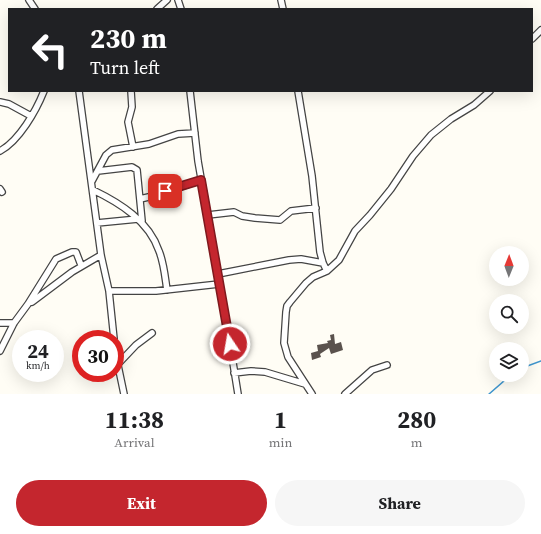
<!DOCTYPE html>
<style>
body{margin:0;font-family:"Source Serif 4",serif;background:#f6f6f6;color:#202124;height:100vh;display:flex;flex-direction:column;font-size:15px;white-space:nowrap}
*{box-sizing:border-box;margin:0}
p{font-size:13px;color:#757577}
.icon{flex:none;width:22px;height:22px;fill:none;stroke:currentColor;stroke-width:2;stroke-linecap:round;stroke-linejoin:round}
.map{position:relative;height:394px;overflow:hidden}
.side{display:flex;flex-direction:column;background:#fff;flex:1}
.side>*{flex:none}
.guide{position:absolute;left:8px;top:8px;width:525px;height:84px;border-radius:0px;box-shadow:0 4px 16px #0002;background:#202124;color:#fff;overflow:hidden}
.needle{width:26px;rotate:1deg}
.controls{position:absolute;left:489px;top:246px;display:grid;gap:8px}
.controls a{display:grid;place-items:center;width:40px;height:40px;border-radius:50%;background:#fff;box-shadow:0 4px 16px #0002;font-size:20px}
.speed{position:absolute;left:12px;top:330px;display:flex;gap:8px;font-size:20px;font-weight:700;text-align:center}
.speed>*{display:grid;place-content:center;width:52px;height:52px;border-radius:50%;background:#fff;box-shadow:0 4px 16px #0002;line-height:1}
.speed small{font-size:10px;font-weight:400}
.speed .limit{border:6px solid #d22;background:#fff;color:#111}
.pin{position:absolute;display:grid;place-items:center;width:34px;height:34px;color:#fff;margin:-17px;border-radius:8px;box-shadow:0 2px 6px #0006}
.me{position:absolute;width:44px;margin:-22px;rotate:348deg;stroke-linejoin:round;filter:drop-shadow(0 0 3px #0008)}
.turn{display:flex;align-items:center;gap:14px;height:84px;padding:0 16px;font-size:18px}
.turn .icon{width:52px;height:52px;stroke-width:2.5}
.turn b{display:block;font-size:28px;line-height:34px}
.eta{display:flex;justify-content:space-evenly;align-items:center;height:68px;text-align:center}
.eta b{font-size:24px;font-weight:700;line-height:28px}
.cta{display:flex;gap:8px;margin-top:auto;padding:8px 16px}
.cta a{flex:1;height:46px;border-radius:24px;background:#c4262e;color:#fff;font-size:16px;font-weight:700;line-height:46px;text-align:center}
.cta a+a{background:#f6f6f6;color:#202124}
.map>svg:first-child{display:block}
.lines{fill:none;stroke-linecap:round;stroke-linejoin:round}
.stream{stroke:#3f96cf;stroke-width:1.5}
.building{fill:#5a524d}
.street-casing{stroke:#444;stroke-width:8}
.street{stroke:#fff;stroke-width:5.5}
.route-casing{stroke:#7f191e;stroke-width:10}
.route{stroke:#c4262e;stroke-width:7}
</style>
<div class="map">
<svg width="541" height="394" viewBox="0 0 541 394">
<rect width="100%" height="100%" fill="#fffdf5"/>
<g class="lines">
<path class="stream" d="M522,368L541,361
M489,394L511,375"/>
</g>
<path class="building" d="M334,334L335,344L341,342L343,350L331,354L329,348L320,354L321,357L312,360L311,353L318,351L317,345L328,343L327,341L331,340L330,335Z"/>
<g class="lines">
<g class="street-casing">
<path id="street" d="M29,0L35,9
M178,0L181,9
M281,0L283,9
M157,9L167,0
M532,39L541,30
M79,91L101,255L109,291L114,339
M131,91L132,107L128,122L133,147
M190,91L198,161L230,344L238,394
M298,91L312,176L320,252L323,263L327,271
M0,102L9,104L31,116
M0,151C19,141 36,111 44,91
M98,171L132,167L137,170L142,221
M92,181L106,155L112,150L149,144L178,134L195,133
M0,189L2,192
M93,190C120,203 149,221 159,251C164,263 165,277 167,290
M140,199L157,195L201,180
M208,215L234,212L242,216L255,218L280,220L291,211L316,208
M97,223L138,219
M218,274L289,260L301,259L323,263
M109,291H156L219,284
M32,302L72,272L101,255
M0,323H14
M0,351L14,323L28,304L56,259L72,252H76L81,265
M115,351L124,394
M118,364L136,345L152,333
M234,373L251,371L265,372L305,384
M312,394L288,357L284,343L286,312L287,306L290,302L306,283L313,277L327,271L339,260L355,231L370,215L391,189L413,156L431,135L451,119L474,105L490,91
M345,394L372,370L387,365"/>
</g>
<use href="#street" class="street"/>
</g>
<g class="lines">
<g class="route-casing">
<path id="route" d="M165,191L201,180L230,344"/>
</g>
<use href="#route" class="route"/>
</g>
</svg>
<div class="controls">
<a><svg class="needle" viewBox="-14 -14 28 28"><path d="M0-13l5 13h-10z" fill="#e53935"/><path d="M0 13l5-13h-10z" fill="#757577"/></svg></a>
<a><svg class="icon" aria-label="search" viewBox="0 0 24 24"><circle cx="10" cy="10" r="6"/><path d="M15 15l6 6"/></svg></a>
<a><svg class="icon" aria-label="layers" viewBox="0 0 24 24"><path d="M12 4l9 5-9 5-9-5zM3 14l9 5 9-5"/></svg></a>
</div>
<div class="speed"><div>24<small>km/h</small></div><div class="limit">30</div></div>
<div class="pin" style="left:165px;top:191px;background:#d93025"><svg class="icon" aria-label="arrive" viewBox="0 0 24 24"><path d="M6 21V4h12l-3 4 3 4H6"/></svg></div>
<svg class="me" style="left:230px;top:344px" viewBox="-20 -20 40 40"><circle r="17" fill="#c4262e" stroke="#fff" stroke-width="3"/><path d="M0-11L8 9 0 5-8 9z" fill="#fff"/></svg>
<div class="guide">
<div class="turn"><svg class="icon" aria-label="left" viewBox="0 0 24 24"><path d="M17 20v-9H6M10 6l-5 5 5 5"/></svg><div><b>230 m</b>Turn left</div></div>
</div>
</div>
<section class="side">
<div class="eta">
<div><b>11:38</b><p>Arrival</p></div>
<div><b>1</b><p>min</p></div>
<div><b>280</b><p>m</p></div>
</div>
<div class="cta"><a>Exit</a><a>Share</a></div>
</section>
